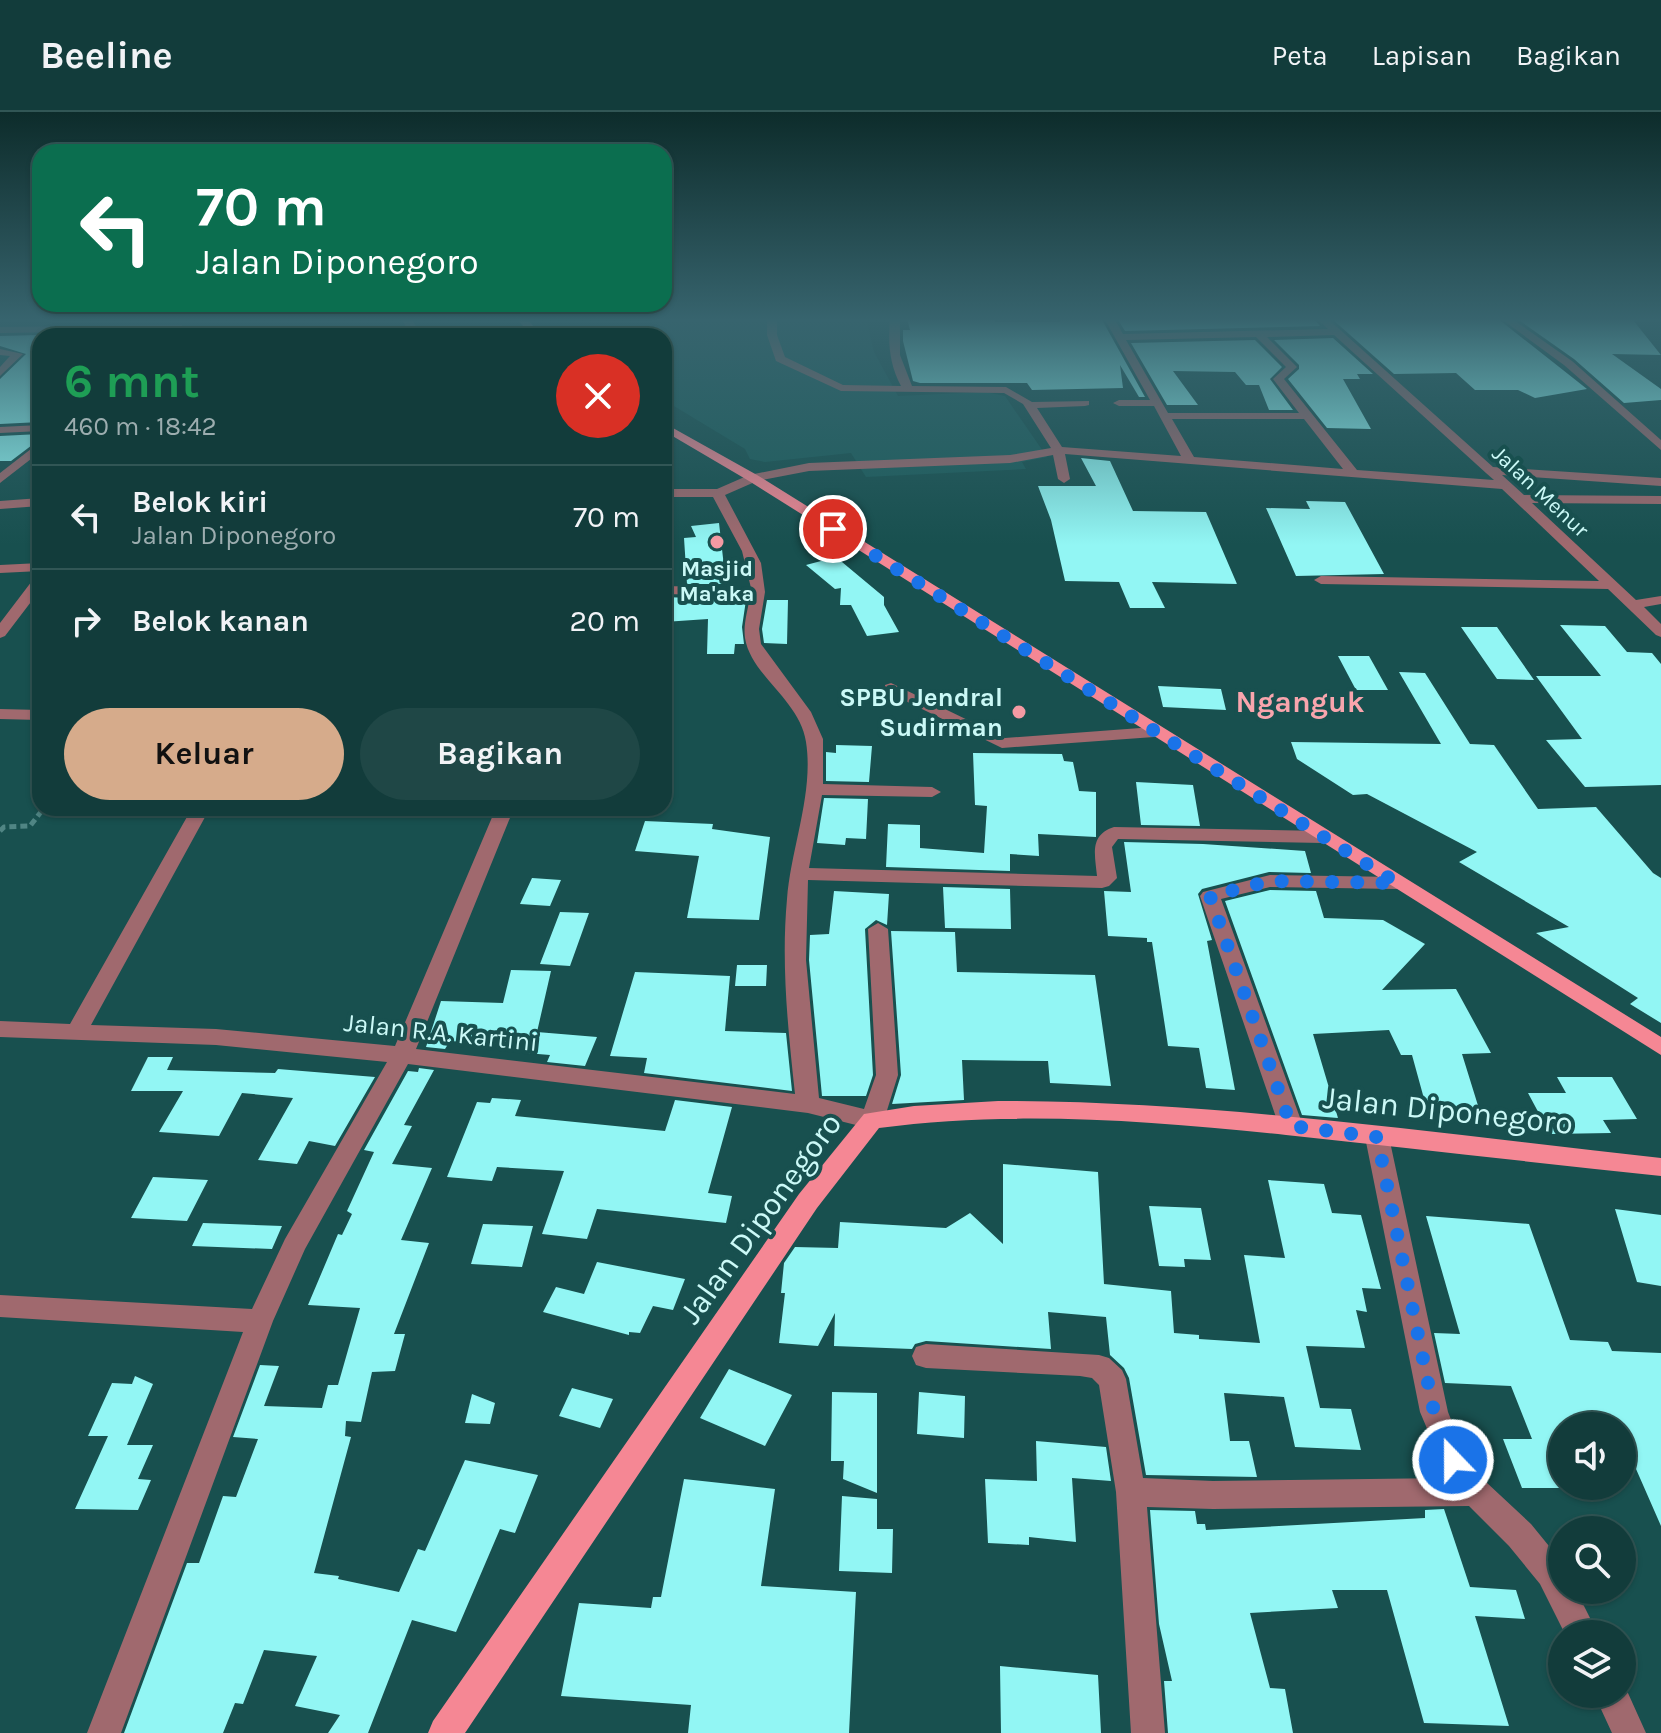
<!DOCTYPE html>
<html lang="id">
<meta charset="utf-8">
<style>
body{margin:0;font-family:Karla,sans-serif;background:#1f4746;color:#f1f3f6;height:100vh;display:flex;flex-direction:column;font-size:30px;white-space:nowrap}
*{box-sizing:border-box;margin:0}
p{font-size:26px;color:#9cadaf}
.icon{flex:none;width:44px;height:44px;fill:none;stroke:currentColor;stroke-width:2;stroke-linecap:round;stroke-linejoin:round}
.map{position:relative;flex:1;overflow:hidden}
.panel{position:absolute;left:32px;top:216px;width:640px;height:488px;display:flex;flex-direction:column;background:#123c3b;border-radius:24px;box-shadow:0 2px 6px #0004,0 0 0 2px #315655}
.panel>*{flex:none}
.top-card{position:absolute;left:32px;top:32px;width:640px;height:168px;border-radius:24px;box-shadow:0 2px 6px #0004,0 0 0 2px #315655;background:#0b6e4f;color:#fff;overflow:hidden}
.fabs{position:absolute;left:1548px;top:1300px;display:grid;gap:16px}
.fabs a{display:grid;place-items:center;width:88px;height:88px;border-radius:50%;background:#123c3b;box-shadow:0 2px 6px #0004,0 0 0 2px #315655;font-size:40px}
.pin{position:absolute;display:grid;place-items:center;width:68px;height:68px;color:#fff;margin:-34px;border:4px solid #fff;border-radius:50%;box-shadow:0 2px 8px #0007}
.me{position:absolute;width:88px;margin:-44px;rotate:338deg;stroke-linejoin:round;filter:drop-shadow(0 0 6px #0008)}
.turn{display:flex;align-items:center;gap:28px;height:168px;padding:0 32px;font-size:36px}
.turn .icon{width:104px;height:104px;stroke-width:2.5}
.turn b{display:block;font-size:56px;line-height:68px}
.round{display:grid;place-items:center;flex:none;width:84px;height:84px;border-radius:42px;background:#1f4746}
.head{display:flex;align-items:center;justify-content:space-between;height:136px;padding:0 32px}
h1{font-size:48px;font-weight:700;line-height:60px;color:#1e9e55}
.primary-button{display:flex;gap:16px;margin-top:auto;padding:16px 32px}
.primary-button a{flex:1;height:92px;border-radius:48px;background:#d6ab8b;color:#111;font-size:32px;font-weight:700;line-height:92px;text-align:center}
.primary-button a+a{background:#1f4746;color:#f1f3f6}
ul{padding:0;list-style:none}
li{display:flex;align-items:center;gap:24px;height:104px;padding:0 32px;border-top:2px solid #315655}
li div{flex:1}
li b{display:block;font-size:30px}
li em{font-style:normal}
header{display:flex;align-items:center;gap:48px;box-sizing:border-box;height:112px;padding:0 40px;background:#123c3b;border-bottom:2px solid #315655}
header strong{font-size:38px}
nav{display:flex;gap:44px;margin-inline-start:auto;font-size:28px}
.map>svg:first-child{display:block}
.built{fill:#1d5d5c}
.building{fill:#92f6f4}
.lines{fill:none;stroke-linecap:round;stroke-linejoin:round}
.path{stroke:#508584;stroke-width:5;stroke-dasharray:7 4;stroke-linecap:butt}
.minor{fill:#a0696e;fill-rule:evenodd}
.major{fill:#f58794;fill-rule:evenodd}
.route{stroke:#1a73e8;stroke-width:14;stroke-dasharray:0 25.2}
.poi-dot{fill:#f49aa3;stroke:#18504f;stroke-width:3}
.labels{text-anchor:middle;stroke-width:8;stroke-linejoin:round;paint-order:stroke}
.far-street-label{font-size:22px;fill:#cbf9f7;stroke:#18504f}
.far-poi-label{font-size:22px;font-weight:bold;fill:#cbf9f7;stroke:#18504f}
.poi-label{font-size:26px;font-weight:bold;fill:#cbf9f7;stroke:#18504f;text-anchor:end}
.street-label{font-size:26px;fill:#cbf9f7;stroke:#18504f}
.quarter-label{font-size:30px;font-weight:bold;fill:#f9a5ad;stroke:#18504f}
.near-street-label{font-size:32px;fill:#cbf9f7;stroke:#18504f}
</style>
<header>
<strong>Beeline</strong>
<nav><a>Peta</a><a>Lapisan</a><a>Bagikan</a></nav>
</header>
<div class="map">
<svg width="1661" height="1621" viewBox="0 0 1661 1621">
<rect width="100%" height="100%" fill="#18504f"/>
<path class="built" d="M658,206H866L874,240L898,284L985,280L1005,284L1047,345L1022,350L1026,357L866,365L851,341L765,350L750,347L745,337L664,288V224H658Z"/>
<path class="building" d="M907,206H993L995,210H1060L1059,206H1101L1145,285H1139L1120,253L1123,276L1032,278L1027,271H920L913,269L903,229V218H910Z
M1117,206H1313L1320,214L1125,219Z
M1331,206H1497L1587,277L1535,286L1518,278H1475L1456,261L1394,262Z
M1516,206L1633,208L1661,243L1612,242L1661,277V288L1624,291L1574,247Z
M0,224L40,223V310L0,312V267L26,242L0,234Z
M1333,226L1373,262H1357L1360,267H1343L1371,317L1327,316L1288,267L1299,257V253L1274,228Z
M1255,228L1282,255L1270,267L1293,298H1269L1259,273H1246L1235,260L1173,259L1198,293H1167L1131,231Z
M40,322V327L11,349H0V324Z
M1081,346L1110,349L1133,399L1206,400L1237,472L1152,470L1165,496H1130L1119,470L1065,469L1051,408L1038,374H1096Z
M1306,389L1345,390L1384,462L1296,464L1266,396L1310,397Z
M719,411L726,472H687L684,426L696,425L691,414Z
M836,445L884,485V493L899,520L867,524L851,493H840L841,476L835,477L806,453Z
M664,485L746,488L742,515L744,532H735L734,542H707L708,507L664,510Z
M767,488H788L787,532L764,531L762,517Z
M1560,513L1605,514L1627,540L1652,541L1661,552V673L1585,675L1546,628L1582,627L1536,564H1601Z
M1461,515H1497L1534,568L1497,567Z
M1338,544H1369L1388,578H1356Z
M1399,560L1425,561L1470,632L1494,633L1538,697L1596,695L1653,761L1661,766V911L1630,892L1638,886L1536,821L1569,815L1459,750L1477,740L1367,682L1353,683L1297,647L1291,630L1441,632Z
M1158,574L1221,577L1226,598L1163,595Z
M836,633L872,634L869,670L826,669V640L836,641Z
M973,641L1062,642L1064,649L1073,650L1079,679L1096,680V725L1038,722L1039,744L1010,742V759L886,755L888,712L920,713V736L984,741L987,694L975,693Z
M1136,670L1193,673L1200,714L1141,713Z
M824,686L868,687L866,727L846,726L845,733L817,731Z
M645,709L713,712L712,717L770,725L759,808L687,806L699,744L635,739Z
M1124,730L1203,732L1305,739L1311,761L1269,760L1202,777L1198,782L1212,828L1207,829L1235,978L1206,976L1199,936L1168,934L1152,830H1147V826L1108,824L1104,779L1131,780Z
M532,766L561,768L550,794L520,792Z
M943,775L1010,777L1011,817L945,816Z
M1270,778L1316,779L1324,806L1383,808L1425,832L1382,878L1456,877L1491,941L1462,942L1480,1000L1426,994L1412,943H1401L1389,918L1313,922L1338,1006L1302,1003L1225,789Z
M834,779L889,782L887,813L876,808L865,817L873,963L866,984H822L809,848L810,823L829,822Z
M560,800L589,801L570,854L540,852Z
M891,819L955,820L957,860L1095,863L1111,974L1050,971L1048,949L962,948L964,988L892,992L901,963Z
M737,853H767L766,874H735Z
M511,858L551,859L537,920L597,925L585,954L547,950L550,943L526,941L528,934L450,929L445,937L426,935L441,889L503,891Z
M635,860L730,864L725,919L786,921L792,979L644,961L647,946L610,944Z
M148,945H173L167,958L275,961L278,957L375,965L335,1034L309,1029L297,1052L258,1048L293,986L242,981L219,1024L159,1020L183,979H131Z
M419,956L434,958L404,1013L412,1014L392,1052L432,1056L401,1128L429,1131L394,1222H405L395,1259L372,1260L361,1310L346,1309L345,1324L351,1325L314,1461L339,1464L338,1467L399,1480L418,1437L425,1439L465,1348L538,1363L515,1421L500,1417L456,1520L412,1508L368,1621H328L340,1603L295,1594L317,1544L264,1538L243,1592L235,1591L223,1621H124L187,1451H199L223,1384L236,1385L258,1327L233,1325L260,1253L279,1254L264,1294L322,1296L328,1273H338L360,1196L308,1193L338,1122L342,1123L352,1102L347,1099L374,1040L364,1038L408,959L418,960Z
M1557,965H1612L1637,1007L1603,1008L1611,1021L1550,1022L1528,981H1566Z
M492,986L521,988L515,1004L665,1019L675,988L732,995L708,1081L732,1084L726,1111L597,1097L587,1127L542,1122L564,1059L497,1055L492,1069L447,1065L477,990L490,991Z
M1003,1052L1098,1060L1104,1172L1171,1179L1174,1221L1199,1223V1227L1260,1231L1244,1143L1285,1146L1268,1068L1324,1072L1332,1101L1361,1103L1381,1177L1362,1176L1367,1200L1356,1198L1365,1236L1306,1234L1320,1296L1351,1297L1361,1338L1295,1335L1284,1285L1224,1281L1230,1329H1249L1257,1365L1146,1363L1129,1266L1124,1256L1110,1243L1106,1205L1048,1200L1051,1237L926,1229L915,1232L912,1237L834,1234L835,1201L818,1234L779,1231L785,1181H781L784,1151L795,1135L838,1136L840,1110L946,1116L970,1101L1003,1132Z
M153,1065L208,1068L187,1109L131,1106Z
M1149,1094L1201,1096L1211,1148L1184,1147L1185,1155L1159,1154Z
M1615,1097L1661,1103V1174L1637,1170Z
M1426,1104L1529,1112L1570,1228L1608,1230L1612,1239L1661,1241V1414L1622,1325V1314H1562V1376H1522L1503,1327H1532L1511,1274L1445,1271L1434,1221L1460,1222Z
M203,1111L282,1114L272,1137L192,1134Z
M483,1112L533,1114L522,1155L471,1152Z
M597,1150L685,1167L673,1198L653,1194L640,1221L629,1220V1223L543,1200L556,1175L584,1182Z
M729,1257L792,1283L765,1334L700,1306Z
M135,1264L153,1272L127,1333H153L138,1367L151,1368L138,1398L75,1397L108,1324H88L112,1271L132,1272Z
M572,1276L613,1287L600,1316L559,1304Z
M832,1280L877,1281V1381L843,1367L844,1349H831Z
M919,1280L965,1284L964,1326L917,1322Z
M472,1282L495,1291L490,1312L465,1311Z
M1036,1329L1106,1335L1111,1369L1072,1366L1076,1430L1029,1425V1433L988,1431L985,1367L1037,1369Z
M684,1367L775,1377L761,1474L856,1480L849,1621H688L691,1593L561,1584L579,1491L651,1496L653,1485H661Z
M842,1384L877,1387V1417H893L892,1461L839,1459Z
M1444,1397L1470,1475L1516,1478L1525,1507L1475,1504L1509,1614L1424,1611L1387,1478H1332L1338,1496L1250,1501L1270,1576L1285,1577L1293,1621H1168L1164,1569H1172L1159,1512L1150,1398L1195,1399L1197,1412H1205L1206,1418L1425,1406V1398Z
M1000,1554L1098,1563L1101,1621H1001Z"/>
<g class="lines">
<path class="path" d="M0,719L4,715L30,714L44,696"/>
<path class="minor" d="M401,206H411L421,224H411Z
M767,206H777V223L785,245L843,273L901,274C889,251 888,231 890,206H900V243L912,274L1006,275L1032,290L1089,289V293L1085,294L1037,296L1062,335L1181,344L1154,294H1119L1113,291L1119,288H1150L1104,206H1114L1123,222L1328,217L1316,206H1327L1493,355L1661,366V374L1502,363L1524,383L1661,384V392L1532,391L1636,488L1661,484V492L1644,495L1661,512V525L1656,523L1608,477L1321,472L1314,468L1321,464L1599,469L1502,377L1065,342L1070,367L1064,371L1058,367L1053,343L1010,351L809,359L757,369L725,383L761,451L765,480L759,517L761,532L811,600L823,627V672L932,675L941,680L932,685L822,683L809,756L1097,764C1095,743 1089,723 1114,715L1323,719L1332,725L1323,731L1118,727L1112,735L1117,766L1109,774L1102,776L808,768L806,848L819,986L864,997L876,963L868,817L878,811L888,817L898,963L884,1008L880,1014L872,1017L808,1001L408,952L305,1137L273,1209L121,1621H87L243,1220L0,1205V1183L252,1197L285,1127L387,950L216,933L0,925V909L70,912L192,696H210L91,913L216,917L395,934L496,696H514L416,937L795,982C788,917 781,852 787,787C791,736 814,681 806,630C800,588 751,564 745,526C743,512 748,498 750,484L664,482V474L751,476L742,439L713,385H664V377H717L749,363L809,351L1010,343L1051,336L1023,292L1004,281L841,279L776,249L767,223ZM1334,223L1486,361L1494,368L1357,358L1284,267L1297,255L1267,225ZM1256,225L1286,255L1273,267L1299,301H1168L1126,228ZM1172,307H1304L1343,357L1194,345Z
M1500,206H1511L1572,249L1661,328V338L1564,253Z
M182,213L179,218L0,221V215Z
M0,237L23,242L0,264V255L10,244L0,243Z
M40,313V319L0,321V315Z
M40,330V340L0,371V361Z
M40,386V394L0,397V389Z
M40,451V459L0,461V453Z
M40,464V478L5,524L0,526V511L35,465Z
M891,571L1005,626L1154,615L1162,620L1154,625L1002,636L885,579V573Z
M0,597L40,598V608L0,607Z
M1270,763L1397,765L1407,771L1397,777L1270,775L1221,787L1303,1014L1299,1020L1291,1023L1283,1020L1279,1014L1200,784L1203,780Z
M1377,1016L1385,1019L1389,1025L1448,1300L1464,1340L1486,1370L1531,1412L1562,1450V1478H1576L1598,1522H1565L1540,1472L1509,1434L1469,1394L1213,1397L1147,1395L1165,1621H1131L1116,1380L1099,1273L1092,1266L1080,1264L926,1256L916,1253L912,1244L916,1235L926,1232L1099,1243L1109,1246L1122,1258L1126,1267L1143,1366L1213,1369L1448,1366L1420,1300L1365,1025L1369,1019Z
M1623,1570L1646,1621H1612L1594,1582H1622Z"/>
<path class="major" d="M516,206H526L542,224H532Z
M664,311L757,363L1661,925V943L749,369L664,319Z
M998,989C1220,989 1441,1022 1661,1046V1064C1536,1051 1411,1036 1286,1023C1151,1009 1014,998 879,1016L817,1096L465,1621H428L433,1609L799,1082L864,1002L914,994Z"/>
</g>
<linearGradient id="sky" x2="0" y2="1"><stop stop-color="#0d2c2b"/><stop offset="0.48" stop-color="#37646e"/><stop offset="1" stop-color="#37646e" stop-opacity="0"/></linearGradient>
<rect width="1661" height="433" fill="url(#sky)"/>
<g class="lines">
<path class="route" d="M833,417L1397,771L1270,769L1210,784L1291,1014L1377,1025L1434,1300L1453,1348"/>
</g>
<g class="poi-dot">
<circle cx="717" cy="430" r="8"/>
<circle cx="1019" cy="600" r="8"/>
</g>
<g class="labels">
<g class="far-street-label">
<text transform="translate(1541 379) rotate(43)" y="8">Jalan Menur</text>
</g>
<g class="far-poi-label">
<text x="717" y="464">Masjid<tspan x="717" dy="25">Ma'aka</tspan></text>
</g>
<g class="poi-label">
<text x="1003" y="594">SPBU Jendral<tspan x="1003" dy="30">Sudirman</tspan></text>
</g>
<g class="street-label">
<text transform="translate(441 920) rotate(6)" y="9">Jalan R.A. Kartini</text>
</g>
<g class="quarter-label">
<text x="1300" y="600">Nganguk</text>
</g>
<g class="near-street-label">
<text transform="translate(1448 998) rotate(6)" y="11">Jalan Diponegoro</text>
<text transform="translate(760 1106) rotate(-54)" y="11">Jalan Diponegoro</text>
</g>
</g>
</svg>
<div class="fabs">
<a><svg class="icon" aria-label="sound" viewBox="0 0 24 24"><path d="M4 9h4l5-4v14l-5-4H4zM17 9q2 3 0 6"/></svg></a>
<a><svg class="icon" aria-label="search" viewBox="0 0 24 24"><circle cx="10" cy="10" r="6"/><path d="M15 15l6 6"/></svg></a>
<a><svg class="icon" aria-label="layers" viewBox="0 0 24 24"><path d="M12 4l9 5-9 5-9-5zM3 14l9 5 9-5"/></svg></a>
</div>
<div class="pin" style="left:833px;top:417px;background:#d93025"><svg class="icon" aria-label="arrive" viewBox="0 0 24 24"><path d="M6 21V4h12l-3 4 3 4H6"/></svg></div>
<svg class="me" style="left:1453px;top:1348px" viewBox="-20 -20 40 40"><circle r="17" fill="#1a73e8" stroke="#fff" stroke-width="3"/><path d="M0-11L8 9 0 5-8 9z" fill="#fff"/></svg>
<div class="top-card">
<div class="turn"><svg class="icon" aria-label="left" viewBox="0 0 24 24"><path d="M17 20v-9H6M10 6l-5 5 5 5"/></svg><div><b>70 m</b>Jalan Diponegoro</div></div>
</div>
<section class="panel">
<div class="head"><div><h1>6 mnt</h1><p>460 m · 18:42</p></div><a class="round" style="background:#d93025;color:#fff"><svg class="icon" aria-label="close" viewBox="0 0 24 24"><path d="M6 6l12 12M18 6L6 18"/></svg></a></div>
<ul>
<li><svg class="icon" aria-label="left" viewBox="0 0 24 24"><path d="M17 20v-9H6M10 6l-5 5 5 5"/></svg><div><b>Belok kiri</b><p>Jalan Diponegoro</p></div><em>70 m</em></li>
<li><svg class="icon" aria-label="right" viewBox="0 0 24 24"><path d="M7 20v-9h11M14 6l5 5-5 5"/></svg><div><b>Belok kanan</b></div><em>20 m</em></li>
</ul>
<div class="primary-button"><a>Keluar</a><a>Bagikan</a></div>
</section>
</div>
